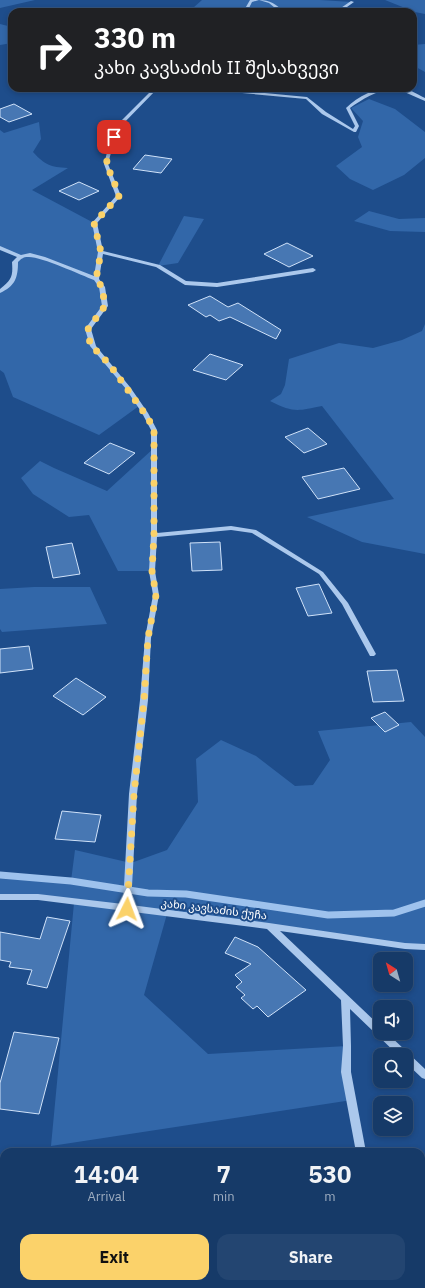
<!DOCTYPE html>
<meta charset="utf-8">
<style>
body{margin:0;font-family:"IBM Plex Sans","Noto Sans Georgian",sans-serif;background:#234571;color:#f1f3f6;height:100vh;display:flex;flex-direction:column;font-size:15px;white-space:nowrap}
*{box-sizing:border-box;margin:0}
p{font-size:13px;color:#9eadc0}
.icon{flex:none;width:22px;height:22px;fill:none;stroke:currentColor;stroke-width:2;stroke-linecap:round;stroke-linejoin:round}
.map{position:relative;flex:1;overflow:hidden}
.panel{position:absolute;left:0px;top:1148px;width:425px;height:140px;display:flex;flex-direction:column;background:#163a68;border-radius:12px 12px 0 0;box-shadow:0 2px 6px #0003,0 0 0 1px #35547c}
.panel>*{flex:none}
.guide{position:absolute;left:8px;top:8px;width:409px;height:84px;border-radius:12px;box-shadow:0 2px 6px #0003,0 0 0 1px #35547c;background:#202124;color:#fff;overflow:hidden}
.needle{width:26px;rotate:323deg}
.tools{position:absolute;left:373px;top:952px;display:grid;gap:8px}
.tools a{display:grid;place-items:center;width:40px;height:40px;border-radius:8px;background:#163a68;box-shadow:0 2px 6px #0003,0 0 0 1px #35547c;font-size:20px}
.pin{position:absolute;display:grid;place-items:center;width:34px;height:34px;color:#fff;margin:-17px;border-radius:8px;box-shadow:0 2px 6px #0006}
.me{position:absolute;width:44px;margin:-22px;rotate:3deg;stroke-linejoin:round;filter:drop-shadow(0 0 3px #0008)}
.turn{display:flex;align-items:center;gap:14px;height:84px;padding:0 20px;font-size:18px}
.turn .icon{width:52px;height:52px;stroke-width:2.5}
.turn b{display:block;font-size:28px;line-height:34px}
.eta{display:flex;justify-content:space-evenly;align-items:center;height:68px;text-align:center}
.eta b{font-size:24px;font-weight:700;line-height:28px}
.action{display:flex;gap:8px;margin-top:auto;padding:8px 20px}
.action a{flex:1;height:46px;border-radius:12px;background:#fbd26a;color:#111;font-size:16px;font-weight:700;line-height:46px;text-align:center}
.action a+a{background:#234571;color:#f1f3f6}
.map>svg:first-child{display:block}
.green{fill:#3267a9}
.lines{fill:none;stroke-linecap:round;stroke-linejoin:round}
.stream{stroke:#9ec2ed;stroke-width:7}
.building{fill:#4777b3;stroke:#d0e2f9}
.minor{fill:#abc8ec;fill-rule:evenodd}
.route{stroke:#fbd26a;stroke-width:7;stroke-dasharray:0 12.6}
.labels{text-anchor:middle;stroke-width:4;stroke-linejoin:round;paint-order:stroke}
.street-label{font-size:11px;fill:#fff;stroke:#1e4d8b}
</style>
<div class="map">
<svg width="425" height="1288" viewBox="0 0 425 1288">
<rect width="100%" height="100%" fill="#1e4d8b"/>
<path class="green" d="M0,0H35L0,8Z
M202,0H320L352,2L337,12H183L193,8Z
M385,0H425V14L415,12Z
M0,24L12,27V43L0,45Z
M425,44V72L416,67L413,45Z
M369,99L395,109L425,132V158L404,175L373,190L350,179L336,166L362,147L358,137L363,121L351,108Z
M39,122L41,139L33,152C45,165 50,167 68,168L32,190L94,223L101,252L96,279L102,287L105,306L88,329L90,343L139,406L99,435L13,397L4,373L0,370V291L12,283L15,262L19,257L0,248V130L4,133Z
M369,211L399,219L425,218V232L390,231L354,221Z
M184,216L204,219L178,263L158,266Z
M425,324V554L362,542L307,517L394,499L322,406C297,411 294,413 270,401L281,394L285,385L289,359L339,343L373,348L402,340L422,331Z
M154,448L152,571H118L89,515L69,517L33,494L21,478L40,461L54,468L107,491Z
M34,587H90L107,624L2,632L0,629V589Z
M411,722L425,737V947L167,914L144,995L208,1054L347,1046L352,1100L51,1146L74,903L38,897H0V875L71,881L75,850L131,863L167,850L198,802L196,759L221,740L256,756L295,786L313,785L330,760L318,731Z
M125,1284H242L243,1288H118Z"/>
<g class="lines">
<path class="stream" d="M0,875L71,881L148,893L186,894L328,915L394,913L425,903"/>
</g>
<path class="building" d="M14,104L32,114L9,122L0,117V109Z
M145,155L172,159L161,173L133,169Z
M79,182L99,191L79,200L59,191Z
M287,243L313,256L289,267L264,254Z
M210,296L228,307L238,303L281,330L276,339L230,317L219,321L210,315L206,317L188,305Z
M210,354L243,365L226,380L193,370Z
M308,428L327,444L304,453L285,437Z
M110,443L135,453L109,474L84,463Z
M344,468L360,489L318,499L302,477Z
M220,542L222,570L192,571L190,543Z
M72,543L80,574L53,578L46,547Z
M319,584L332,613L308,616L296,588Z
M29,646L33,669L0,673V649Z
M397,670L404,701L373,702L367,671Z
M76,678L106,697L83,715L53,696Z
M385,712L399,725L385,732L371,718Z
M62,811L101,815L95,842L55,839Z
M47,917L70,921L47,988L27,984L32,970L9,967L11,962L0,960V932L40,939Z
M235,937L258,947L306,990L268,1017L257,1006L253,1009L241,998L245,995L236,987L242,982L235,975L251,964L225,953Z
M14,1032L59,1038L39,1114L0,1109V1083Z"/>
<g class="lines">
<path class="minor" d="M250,0H259L252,2L247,12H243Z
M259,0C270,0 276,4 284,12H280L269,3Z
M351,1L354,2L340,12H335Z
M132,7L135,8L131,12H127Z
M154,88H158L119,128L113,145L108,164L121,196L97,223L103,251L160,265L186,281L217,283L313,268L316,270L313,272L217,287L185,285L156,267L103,254L99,279L105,287L108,306L91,329L96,346L130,387L148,413L157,430V533L231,526L256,530L323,572L348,603L376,654L374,656H370L342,604L319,574L252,533L231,530L157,537L155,571L159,595L151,638L148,700L137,794L131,905L269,923L405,943L425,944V950L405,949L280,931L380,1026V1033H387L425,1069V1079L422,1078L406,1063V1055H398L350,1009L351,1046V1072L366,1152H356L341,1072L343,1046L341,1000L267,929L38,900H0V894H38L123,904L129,794L140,700L145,638L153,595L149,571L151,535V430L142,413L126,389L90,346L85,329L102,306L99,287L94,280C81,275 40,256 28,257C23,257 21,259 18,262C18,278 15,286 0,293V289C12,280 13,276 12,262L17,257L0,250V246L21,255L30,253L45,257L94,276L98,252L92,223L116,196L104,164L109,145L115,127Z
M182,88H192L207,91L231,90L307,97L326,112L353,129L355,126L346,108C360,94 381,85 401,88C410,89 418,95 425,98V101C417,98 410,94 402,91C384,85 364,98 350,108L359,126L356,132H354L322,114L306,99L231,92L207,93Z
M382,1284H392L393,1288H383Z"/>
</g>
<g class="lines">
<path class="route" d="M114,137L106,164L113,179L119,196L94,223L101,252L96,279L102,287L105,306L88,329L90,344L110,365L148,418L154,430V534L152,571L156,595L148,638L144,700L134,794L127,909"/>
</g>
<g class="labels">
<g class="street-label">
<text transform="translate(214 909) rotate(7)" y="4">კახი კავსაძის ქუჩა</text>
</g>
</g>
</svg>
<div class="tools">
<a><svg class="needle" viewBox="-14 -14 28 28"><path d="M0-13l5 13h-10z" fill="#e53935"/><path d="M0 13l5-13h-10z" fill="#9eadc0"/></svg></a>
<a><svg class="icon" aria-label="sound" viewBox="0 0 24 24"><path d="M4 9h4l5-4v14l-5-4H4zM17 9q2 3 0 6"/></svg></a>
<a><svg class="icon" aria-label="search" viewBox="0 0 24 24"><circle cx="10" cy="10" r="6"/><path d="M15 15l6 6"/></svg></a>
<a><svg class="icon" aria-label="layers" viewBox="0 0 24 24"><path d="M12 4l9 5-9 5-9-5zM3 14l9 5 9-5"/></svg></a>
</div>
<div class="pin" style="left:114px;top:137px;background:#d93025"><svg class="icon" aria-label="arrive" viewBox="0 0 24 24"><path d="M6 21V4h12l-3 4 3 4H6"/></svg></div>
<svg class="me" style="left:127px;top:909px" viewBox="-20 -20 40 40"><path d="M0-17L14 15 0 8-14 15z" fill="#fbd26a" stroke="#fff" stroke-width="4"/></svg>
<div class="guide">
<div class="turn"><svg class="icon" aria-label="right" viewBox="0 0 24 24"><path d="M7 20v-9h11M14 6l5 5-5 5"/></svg><div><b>330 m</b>კახი კავსაძის II შესახვევი</div></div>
</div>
<section class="panel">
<div class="eta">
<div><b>14:04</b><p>Arrival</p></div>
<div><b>7</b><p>min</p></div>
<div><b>530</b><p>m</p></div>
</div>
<div class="action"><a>Exit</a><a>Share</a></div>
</section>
</div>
